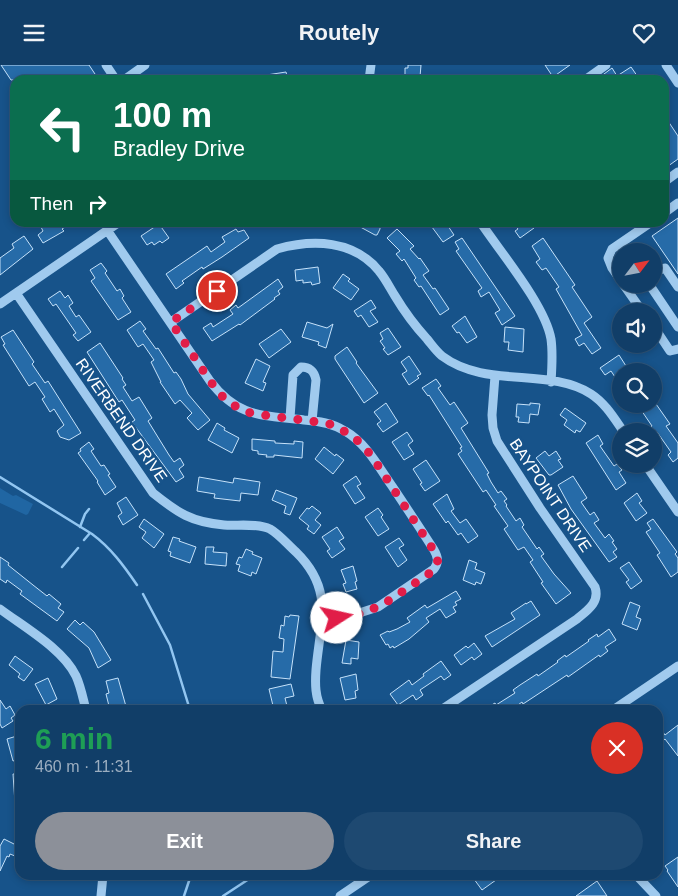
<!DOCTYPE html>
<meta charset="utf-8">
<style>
body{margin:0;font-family:Helvetica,sans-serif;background:#1e4971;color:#f1f3f6;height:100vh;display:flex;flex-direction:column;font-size:19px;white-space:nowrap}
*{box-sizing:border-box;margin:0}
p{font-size:16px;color:#9caec0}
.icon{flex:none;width:28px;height:28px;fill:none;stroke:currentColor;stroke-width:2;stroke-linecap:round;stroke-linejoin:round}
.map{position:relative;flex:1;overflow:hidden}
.drawer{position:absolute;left:15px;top:640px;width:648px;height:175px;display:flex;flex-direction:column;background:#113e68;border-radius:15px;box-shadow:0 2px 8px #0003,0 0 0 1px #30577c}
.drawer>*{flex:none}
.banner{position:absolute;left:10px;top:10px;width:659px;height:152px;border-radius:15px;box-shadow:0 2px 8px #0003,0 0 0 1px #30577c;background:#0b6e4f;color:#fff;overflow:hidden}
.needle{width:32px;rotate:58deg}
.tools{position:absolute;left:612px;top:178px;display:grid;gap:10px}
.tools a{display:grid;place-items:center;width:50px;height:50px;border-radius:50%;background:#113e68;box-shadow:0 2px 8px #0003,0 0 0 1px #30577c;font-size:25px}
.pin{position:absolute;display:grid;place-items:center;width:42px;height:42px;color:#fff;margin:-21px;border:2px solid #fff;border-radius:50%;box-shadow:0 1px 5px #0007}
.me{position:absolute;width:55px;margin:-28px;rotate:80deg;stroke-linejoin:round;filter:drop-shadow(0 0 4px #0008)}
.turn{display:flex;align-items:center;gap:18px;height:105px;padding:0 20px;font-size:22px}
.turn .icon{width:65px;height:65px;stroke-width:2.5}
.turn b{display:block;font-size:35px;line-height:42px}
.then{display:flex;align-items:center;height:48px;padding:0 20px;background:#0003;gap:10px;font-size:19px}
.round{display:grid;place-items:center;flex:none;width:52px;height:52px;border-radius:26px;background:#1e4971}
.overview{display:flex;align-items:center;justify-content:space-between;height:85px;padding:0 20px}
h1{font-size:30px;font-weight:800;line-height:38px;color:#1e9e55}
.cta{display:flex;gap:10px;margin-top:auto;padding:10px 20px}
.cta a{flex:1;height:58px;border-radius:30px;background:#8c9099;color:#fff;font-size:20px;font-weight:800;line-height:58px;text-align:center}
.cta a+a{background:#1e4971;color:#f1f3f6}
header{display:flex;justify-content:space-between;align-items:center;height:65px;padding:0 20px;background:#113e68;font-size:22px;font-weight:800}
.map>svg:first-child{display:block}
.green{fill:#2066a3}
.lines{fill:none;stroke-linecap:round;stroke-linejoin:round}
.stream{stroke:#92c6f1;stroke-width:2.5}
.building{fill:#266ba8;stroke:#c6e2fa}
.minor{stroke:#a0caee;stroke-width:9}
.route{stroke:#e11d48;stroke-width:9;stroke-dasharray:0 16.2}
.labels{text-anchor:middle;stroke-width:5;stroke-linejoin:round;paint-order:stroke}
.street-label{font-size:16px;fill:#fff;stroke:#17538a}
</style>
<header><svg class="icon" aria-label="menu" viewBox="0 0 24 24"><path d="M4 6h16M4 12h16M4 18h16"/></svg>Routely<svg class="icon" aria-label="heart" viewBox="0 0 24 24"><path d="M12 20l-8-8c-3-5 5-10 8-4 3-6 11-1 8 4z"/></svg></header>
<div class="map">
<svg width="678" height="831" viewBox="0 0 678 831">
<rect width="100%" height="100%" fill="#17538a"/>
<path class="green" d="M0,423L13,431L16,430L33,439L28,449L26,450L0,438Z"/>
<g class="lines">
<path class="stream" d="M0,412L92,469C111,483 124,501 137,520
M80,462L85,449L89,444
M84,475L90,468
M62,502L78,483
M143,529L170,580L190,645
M184,831L191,810
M223,831L255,810"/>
</g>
<path class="building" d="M1,0H89L99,15H11Z
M408,0H421L420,12H405V3H408Z
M545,0H570L553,12Z
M631,2L640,15H596L612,3L617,11Z
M286,7L288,15H260V11Z
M664,50L678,71V94L664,104Z
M678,153V209L652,171Z
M47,158L52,162L59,158H71L62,164L64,166L43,178L38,170L43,166L41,162Z
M353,158H374L380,161V164L377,170H375Z
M429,158H446L454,170L443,177Z
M513,158H530L534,163L520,173L515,166L518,164Z
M159,159L169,173L162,178L160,176L154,180L152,177L147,180L141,171Z
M236,164L238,167L244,165L249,173L222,192L203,204L202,202L182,216L184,218L176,224L166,209L207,181L211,187L225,177L222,172Z
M397,164L414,181L410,184L419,194L420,193L429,206L423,210L433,224L435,223L449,244L440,250L421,221L419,222L414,215L416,213L404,194L402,196L396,189L400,186L387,173Z
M24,171L33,184L0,210V193L14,183L12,179Z
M462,173L515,251L502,260L495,248L500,245L489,227L481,232L478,226L482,223L456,186L459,184L455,177Z
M543,173L575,220L572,222L592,252L584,258L601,283L592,289L584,278L579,281L575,274L582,270L556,224L559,222L546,203L542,205L536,197L540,194L532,181Z
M101,198L107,206L105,208L117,226L120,224L124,231L122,233L131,247L118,255L91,216L95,213L90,205Z
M318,202L320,218L312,220L311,217L303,218V215L296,216L295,205Z
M343,209L350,214L348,216L359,224L351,235L333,223Z
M278,214L283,222L278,226L280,229L274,233L275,234L240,260L239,259L212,276L203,263L211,258L213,262L233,249L230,245L236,240L238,243Z
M60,226L65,233L68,230L73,238L69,241L76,252L79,250L91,267L78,276L73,270L76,268L65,252L56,239L53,241L48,234Z
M371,235L376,243L370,246L378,257L369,262L361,250L358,252L354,246Z
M465,251L477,272L467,278L459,267L457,268L452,261Z
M140,256L146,264L143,266L156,284L158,283L174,308L176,307L181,314L188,329L210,355L198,365L187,353L192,348L180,335L175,339L160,317H161L151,297L154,295L143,279L138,282L127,265Z
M307,257L327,263L333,259L326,283L318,280L319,277L302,272Z
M505,262L524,264L523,287L508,285L509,277H504Z
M388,263L401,282L388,290L383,284L385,283L380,276L383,274L380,268Z
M281,264L291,277L269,293L259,279Z
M13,265L34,297L32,299L45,318L48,316L81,368L69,375L60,372L57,366L64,360L54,344L50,347L42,334L45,332L35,317L29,321L3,280L5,279L1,272Z
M100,278L123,313L122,314L126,320L123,322L132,336L139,332L152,353L148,356L169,390L174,397L180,393L184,400L179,404L184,412L176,417L137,364L132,357L135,355L122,335L119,337L87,287Z
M347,282L357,297L356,298L378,328L364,338L335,294V291Z
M619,290L626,301L624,303L626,306H621V312L617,315L611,306L605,310L600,303Z
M409,291L421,309L417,311L419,313L409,320L402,309L407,306L401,297Z
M256,294L270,301L263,317L266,318L263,326L245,318Z
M436,314L441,321L438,323L450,340L454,337L468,358L461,363L489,408L487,409L491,417L498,428L501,426L507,434L504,436L507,440L506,441L516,456L520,453L524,460L522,462L537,484L539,482L544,489L541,491L554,509L571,528L556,539L541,518L543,517L530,497L533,495L524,482L518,485L504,464L508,461L494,441L496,440L486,425L483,427L458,389L462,386L460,383L462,382L429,330L428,331L422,323Z
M386,338L398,357L383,367L377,359L381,356L374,347Z
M530,338L540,339L538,350L530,349L529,358L518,357L519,352H516L517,339L530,340Z
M637,339H656L670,359L666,361L678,378V393L673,397L668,390L671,387L657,367L654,369V366L650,363L652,361Z
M565,343L586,358L580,367L576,365L575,368L564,360L567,355L560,350Z
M217,358L225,363L224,365L239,373L232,388L208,375Z
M407,367L413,376L408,380L414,389L404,395L392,377Z
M598,370L603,379L600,381L614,401L617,399L622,405L619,407L626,418L616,425L586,378Z
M252,374L275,376V378L294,379V376L303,377L302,393L274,390V392H266L267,390L258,389V386L252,385Z
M89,377L94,384L91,386L101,401L104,400L110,409L108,410L116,422L105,430L97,417L98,416L78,388L81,386L80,384Z
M324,382L335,391L336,389L344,395L333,409L315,394Z
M545,386L549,391L556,386L561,394L558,395L563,402L551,410H549L536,393Z
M426,395L440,416L425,426L420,419L422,418L413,404Z
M356,411L361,419L357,421L365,433L355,439L343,420Z
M573,411L587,433L581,437L590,450L594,447L599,455L594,458L605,473L609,469L614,476L612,477L617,484L613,487L617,492L609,497L571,444L558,420Z
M199,412L233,418L234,413L260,417L258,430L241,428L240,436L214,433L215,429L197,426Z
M276,425L297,433L290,450L284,448L286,441L272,435Z
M637,428L642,436L639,438L647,448L636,456L624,438Z
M447,429L454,444L451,446L460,458L466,454L478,471L468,478L461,468L458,470L448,456L446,458L433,439Z
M126,432L138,450L123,460L118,451L122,448L117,438Z
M312,441L321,448L315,455L321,460L314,469L307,464L309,461L299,453L307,443L309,444Z
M378,443L383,450L381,452L389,464L378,471L365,452Z
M144,454L164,469L154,483L142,473L146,467L139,462Z
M653,454L677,487L675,489L678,493V507L671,512L657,490L660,488L646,467L651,464L647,458Z
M337,462L344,473L339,476L345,484L332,493L327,486L330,484L322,472Z
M173,472L180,474L179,476L196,482L190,498L170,491L171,487L168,486Z
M399,473L404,480L399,483L407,495L398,502L385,482Z
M206,482H214L213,487L227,488L226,501L205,499Z
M246,484L253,487L252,489L262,493L256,509L252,507L251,511L238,506L240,500L236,499L239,492L242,493Z
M0,492L9,498L8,500L33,520L47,531L49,529L61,539L58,543L64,547L57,556L20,529L22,526L7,515L6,518L0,514Z
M469,495L477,498L475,504L485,508L481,519L476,517L475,520L463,515Z
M629,497L642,516L631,524L626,517L629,515L620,503Z
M353,501L357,516L355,517L357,524L346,527L343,519L346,518L341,505Z
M456,526L461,534L455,537L457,540L453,542L456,547L446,553L440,544L426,553L429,557L409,574L394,583L393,581L390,583L388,579L386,580L380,570L388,566L389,567L397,564L410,557L407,553L425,540L427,543Z
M531,536L540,550L492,582L485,571L515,554L511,548L526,538V539Z
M630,537L640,541L636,552L641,554L637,565L622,559Z
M290,550L299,551L290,614L271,612L273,586L283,587L284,574L279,573L281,560L284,561L285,551L289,552Z
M75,555L80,560L83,557L94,567L111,595L98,603L89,583L67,564Z
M609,564L616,575L605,582L608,586L600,592L599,590L568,612L567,610L523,639L522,637L511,645H483L495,638L496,640L515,628L513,625L520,620L537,609L538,611L558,597L557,596L565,590L566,592L589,576L588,575L597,569L598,572Z
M346,575L359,577L358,594L351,593V599L342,598Z
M474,578L482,589L474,595L472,592L461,600L454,590L466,581L468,583Z
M15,591L33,604L24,616L18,612L20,609L9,600Z
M441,596L451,610L444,615L441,611L420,625L423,630L416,635L413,630L398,640L390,629L409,615L412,620L424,611L423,609Z
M356,609L358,625L355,626L356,633L345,635L340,613Z
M48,613L57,634L46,640L35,619Z
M118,613L127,645H110L106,629L109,628L106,616Z
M291,619L294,631L285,633L288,645H274L269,624Z
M0,635L6,644L10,641L15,650L11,653L13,656L2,663L0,659Z
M658,660L665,670L678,660V691L665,674L658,680Z
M20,670V694L13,696L7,674Z
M13,709H20V738H15Z
M4,774L20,782L15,791L10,789L9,792L7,791L0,806V781Z
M678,792V822L667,806L668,805L665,801Z
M471,810H503L482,825Z
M597,816L607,831H576Z"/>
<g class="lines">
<path class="minor" d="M106,0L116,15
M666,0L678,18
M124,15L145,0
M369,15L371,0
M585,15L606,0
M664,117L678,107
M664,148L678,138
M481,158C501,188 545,240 551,274C553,288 552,302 551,317
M107,165L210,316C238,353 262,350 304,355C319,356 332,358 345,366C366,378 378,401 392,421C406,442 420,463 434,485C438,492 439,497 434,504L378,542L353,550L323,553
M621,178L626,186
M654,207L665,203L678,222
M621,216L612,203L608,193L612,184L650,158
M623,219L642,246
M649,219L678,262
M16,228L153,428C178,448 191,457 224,460C237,461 258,458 270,464C279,469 288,480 296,487C335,525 320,558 316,605C315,619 315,632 322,645
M0,239L118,158
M171,257L277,184C313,174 354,175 379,206C385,213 390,223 395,231C404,246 415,261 427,274C432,280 436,286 442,291C486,324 549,302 591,329C605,338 614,353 623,366
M654,262L670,286L678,284
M290,353L293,310L301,302C309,302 314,305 316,315L312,356
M645,399L678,447
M0,544C24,562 63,584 76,611C81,622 83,634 86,645
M441,645L577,554C588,545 600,537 595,522L540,443L497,376L493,363L492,350L495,311
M613,645L678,601
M636,810L656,831
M101,831L103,810
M340,831L371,810"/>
</g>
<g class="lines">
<path class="route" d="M217,226L171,257L210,316L222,331L232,339L243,346L255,349L326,358L336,361L355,373L371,390L438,492L437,500L430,508L390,535L365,548L337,553"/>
</g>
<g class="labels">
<g class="street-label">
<text transform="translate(122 355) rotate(55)" y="6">RIVERBEND DRIVE</text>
<text transform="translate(551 430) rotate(56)" y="6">BAYPOINT DRIVE</text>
</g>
</g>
</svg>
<div class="tools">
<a><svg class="needle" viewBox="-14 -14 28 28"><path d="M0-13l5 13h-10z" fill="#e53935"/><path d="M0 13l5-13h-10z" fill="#9caec0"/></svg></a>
<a><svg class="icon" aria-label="sound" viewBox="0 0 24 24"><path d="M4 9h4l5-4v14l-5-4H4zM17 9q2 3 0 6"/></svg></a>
<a><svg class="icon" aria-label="search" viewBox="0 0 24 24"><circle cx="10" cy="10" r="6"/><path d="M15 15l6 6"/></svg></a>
<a><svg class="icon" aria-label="layers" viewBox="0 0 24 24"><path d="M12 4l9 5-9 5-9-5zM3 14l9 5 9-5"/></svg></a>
</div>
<div class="pin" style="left:217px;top:226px;background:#d93025"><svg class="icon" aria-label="arrive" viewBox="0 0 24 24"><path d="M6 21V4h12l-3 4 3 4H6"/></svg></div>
<svg class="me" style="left:337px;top:553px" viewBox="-20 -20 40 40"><circle r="19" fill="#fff"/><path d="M0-13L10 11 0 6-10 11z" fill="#e11d48"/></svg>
<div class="banner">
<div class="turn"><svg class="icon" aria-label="left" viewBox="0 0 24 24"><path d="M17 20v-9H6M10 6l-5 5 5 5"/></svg><div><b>100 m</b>Bradley Drive</div></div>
<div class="then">Then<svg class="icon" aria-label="right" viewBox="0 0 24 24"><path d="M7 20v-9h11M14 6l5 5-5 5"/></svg></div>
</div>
<section class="drawer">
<div class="overview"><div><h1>6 min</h1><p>460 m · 11:31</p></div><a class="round" style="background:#d93025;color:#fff"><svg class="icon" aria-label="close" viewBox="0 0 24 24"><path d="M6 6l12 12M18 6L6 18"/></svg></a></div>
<div class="cta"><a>Exit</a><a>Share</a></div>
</section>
</div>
